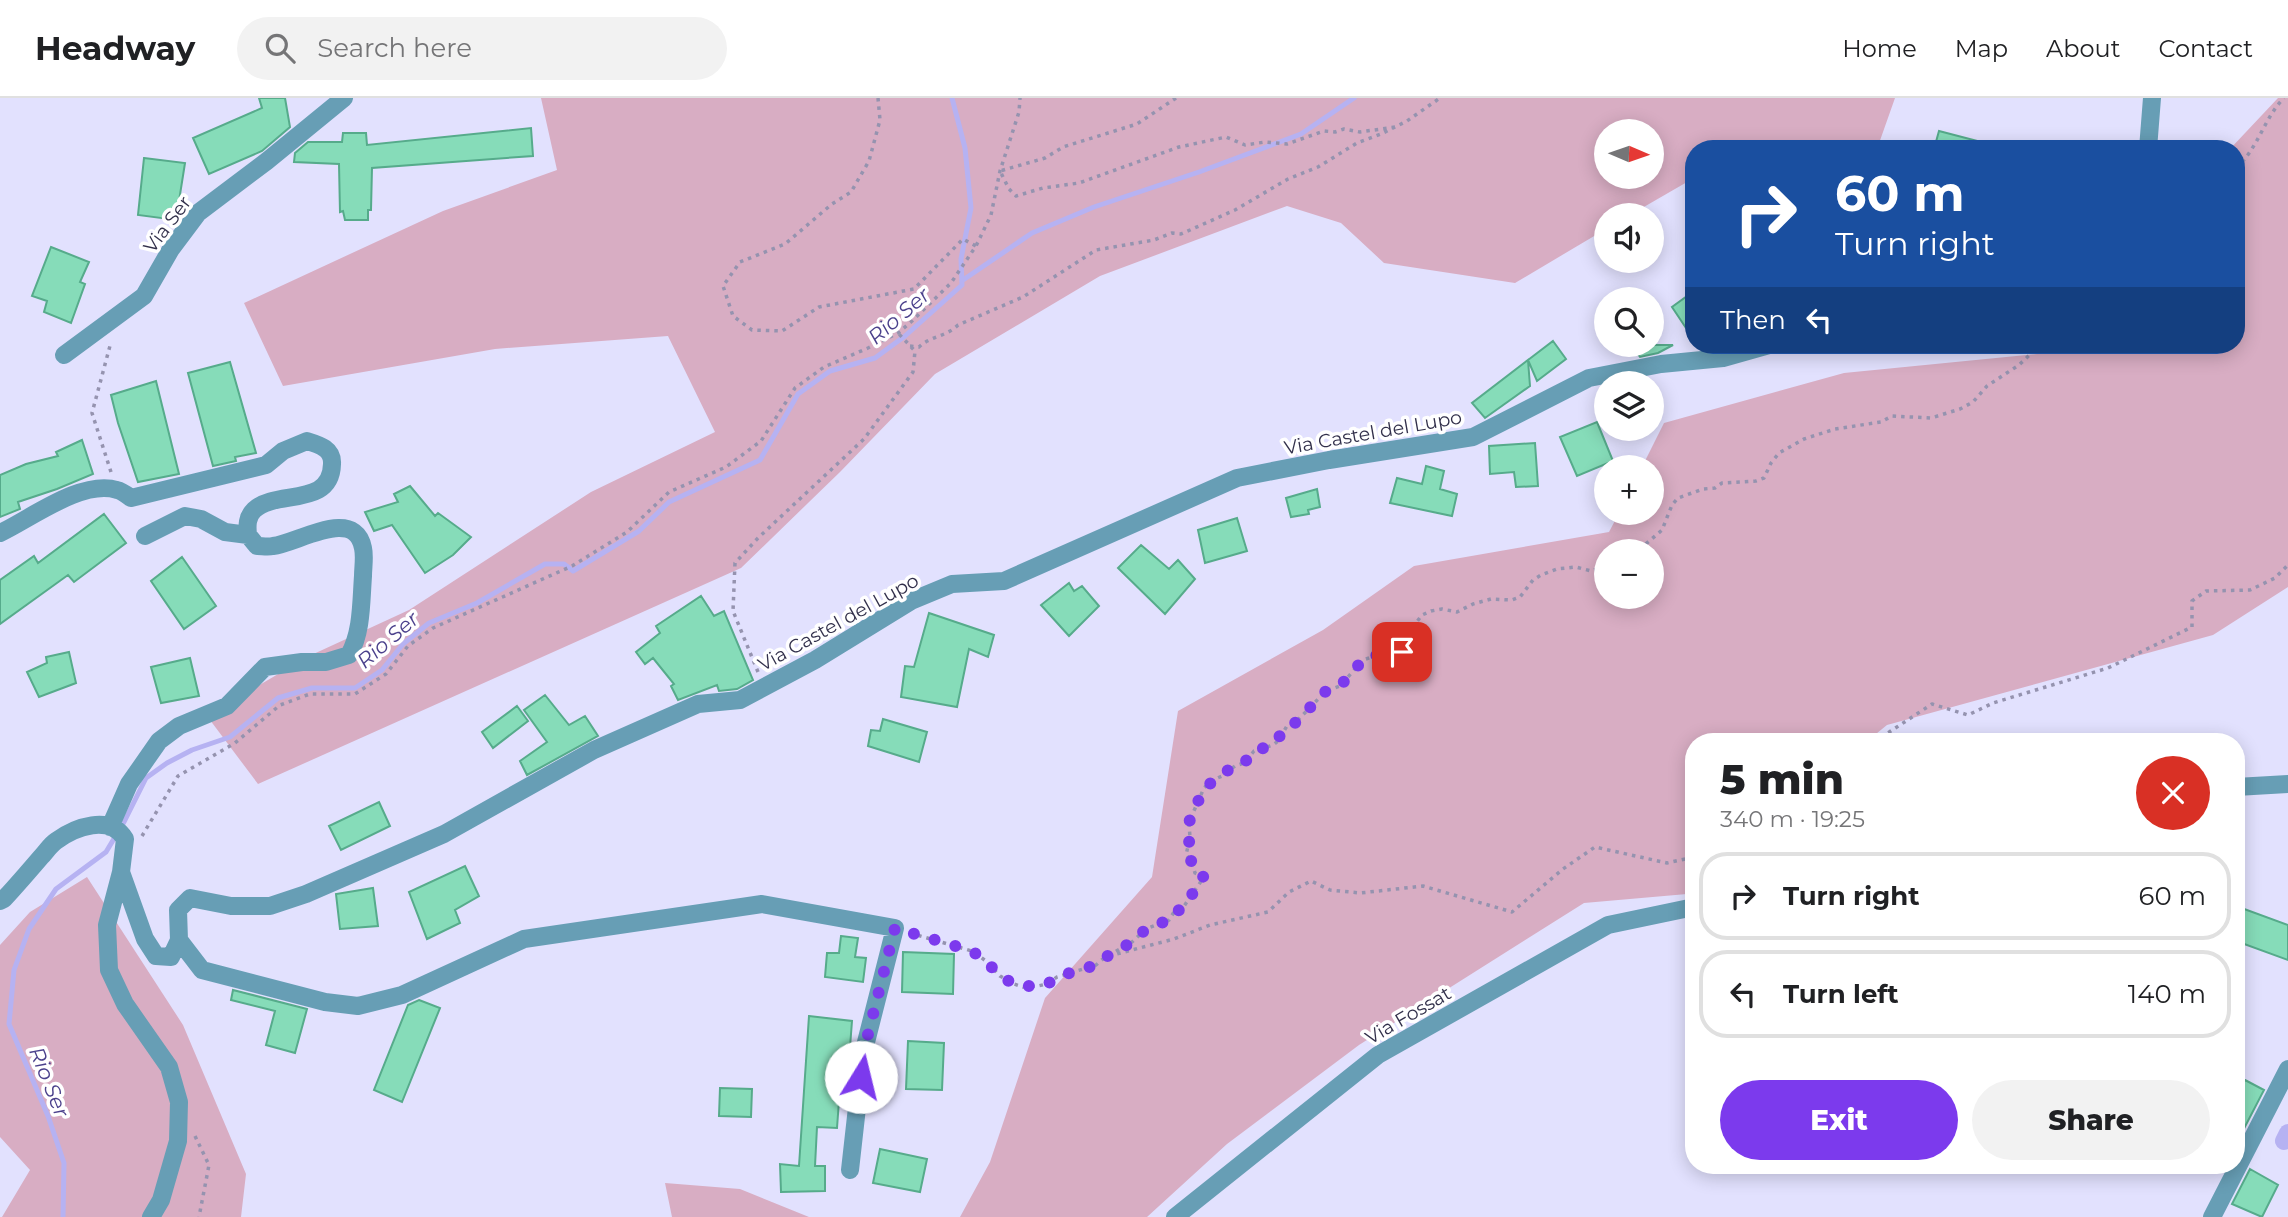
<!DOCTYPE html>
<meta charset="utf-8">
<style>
body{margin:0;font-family:Montserrat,sans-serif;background:#f2f2f2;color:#202124;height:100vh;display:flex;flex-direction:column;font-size:26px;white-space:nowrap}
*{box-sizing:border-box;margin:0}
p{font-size:23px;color:#757577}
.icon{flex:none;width:38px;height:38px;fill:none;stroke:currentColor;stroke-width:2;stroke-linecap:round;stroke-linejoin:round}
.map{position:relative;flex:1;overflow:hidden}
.drawer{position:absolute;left:1685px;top:635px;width:560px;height:441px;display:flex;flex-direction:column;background:#fff;border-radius:28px;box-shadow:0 4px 18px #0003}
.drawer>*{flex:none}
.top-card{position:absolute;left:1685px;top:42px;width:560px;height:214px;border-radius:28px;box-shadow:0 4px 18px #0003;background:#1a4fa0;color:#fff;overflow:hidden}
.needle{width:46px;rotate:92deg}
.buttons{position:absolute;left:1594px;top:21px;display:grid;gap:14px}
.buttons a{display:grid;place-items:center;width:70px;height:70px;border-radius:50%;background:#fff;box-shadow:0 4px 18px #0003;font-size:35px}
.pin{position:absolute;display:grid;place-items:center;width:60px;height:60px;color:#fff;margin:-30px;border-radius:14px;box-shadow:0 4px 10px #0006}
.me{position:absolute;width:77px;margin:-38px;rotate:9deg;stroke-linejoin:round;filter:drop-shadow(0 0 5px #0008)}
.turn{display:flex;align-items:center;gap:24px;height:147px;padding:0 35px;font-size:32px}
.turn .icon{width:91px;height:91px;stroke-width:2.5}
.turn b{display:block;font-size:49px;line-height:60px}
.then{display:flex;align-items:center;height:66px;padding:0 35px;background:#0003;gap:14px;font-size:26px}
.round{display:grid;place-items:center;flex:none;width:74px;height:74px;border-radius:37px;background:#f2f2f2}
.summary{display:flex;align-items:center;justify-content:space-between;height:119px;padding:0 35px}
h1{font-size:42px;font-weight:800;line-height:52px}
.cta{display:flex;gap:14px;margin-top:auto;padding:14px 35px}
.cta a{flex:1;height:80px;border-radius:42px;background:#7c3aed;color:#fff;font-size:28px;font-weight:800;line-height:80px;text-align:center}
.cta a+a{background:#f2f2f2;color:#202124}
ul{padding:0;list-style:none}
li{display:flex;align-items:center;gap:21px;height:88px;margin:0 14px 10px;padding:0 21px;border:4px solid #e0e0e0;border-radius:28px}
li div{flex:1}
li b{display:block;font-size:26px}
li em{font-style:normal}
header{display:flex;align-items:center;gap:42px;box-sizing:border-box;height:98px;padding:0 35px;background:#fff;border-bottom:2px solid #e0e0e0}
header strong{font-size:33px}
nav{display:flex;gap:38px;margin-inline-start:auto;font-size:24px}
.search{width:490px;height:63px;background:#f2f2f2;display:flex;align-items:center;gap:18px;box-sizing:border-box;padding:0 24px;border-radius:38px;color:#757577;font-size:26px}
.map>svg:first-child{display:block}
.green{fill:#d8adc3;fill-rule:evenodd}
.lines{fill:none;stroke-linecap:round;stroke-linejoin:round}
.stream{stroke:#b6b2f2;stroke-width:5}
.canal{stroke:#b6b2f2;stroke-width:18}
.building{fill:#86dcb9;stroke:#56ab8b;stroke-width:2}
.path{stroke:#9593af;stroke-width:3.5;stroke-dasharray:3.5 5;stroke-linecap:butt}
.minor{stroke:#679eb5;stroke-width:18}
.tertiary{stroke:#679eb5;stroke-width:18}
.route{stroke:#7c3aed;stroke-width:12;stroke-dasharray:0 21.6}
.labels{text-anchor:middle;stroke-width:7;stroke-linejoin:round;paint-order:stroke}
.street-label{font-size:19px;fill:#32304b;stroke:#fff}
.water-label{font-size:21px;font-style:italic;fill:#4b418c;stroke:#fff}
</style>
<header>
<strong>Headway</strong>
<div class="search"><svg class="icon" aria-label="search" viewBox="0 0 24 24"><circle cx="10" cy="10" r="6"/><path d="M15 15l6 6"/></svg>Search here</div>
<nav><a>Home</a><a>Map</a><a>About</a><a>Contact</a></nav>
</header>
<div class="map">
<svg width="2288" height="1119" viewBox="0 0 2288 1119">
<rect width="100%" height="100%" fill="#e2e1fe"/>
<path class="green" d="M541,0H1895L1877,51H1694V80L1630,117H1606V131L1515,185L1384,165L1341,125L1287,108L1100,178L935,276L840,374L741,470L258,686L207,618L307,559L409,512L591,394L715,334L668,238L495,251L283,288L244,205L443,113L557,72ZM1606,33H1652V79H1606Z
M2278,0H2288V489L2213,537L1887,627L1866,644H1694V790L1687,796L1584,805L1359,947L1227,1046L1147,1119H960L990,1064L1045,900L1152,779L1178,613L1323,532L1414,468L1609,434L1619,415H1652V369H1642L1664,325L1844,275L2037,256L2046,247H2236V51H2230ZM1606,453H1652V499H1606Z
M87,779L183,927L246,1076L241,1119H2L30,1072L0,1039V847L30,814Z
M665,1085L740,1091L809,1119H672Z"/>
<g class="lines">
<path class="stream" d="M963,182L1032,135L1094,109L1199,74L1301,36L1354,0
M63,1119L64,1065L48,1018L9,926L14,872L29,831L56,791L106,754L124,724L146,680L167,665L192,652L230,639L278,600L312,590H355L382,572L403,546L429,525L477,505L545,466H564L573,473L639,433L669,404L760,362L798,296L830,273L875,260L905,238L962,187L961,161L971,110L965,50L952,0"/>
<path class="canal" d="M2284,1043L2288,1035"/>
</g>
<path class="building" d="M259,0H285L290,29L262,53L209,76L193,40L262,10Z
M531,30L533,58L372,70L371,112H368V122H345L343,113L340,114L339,66L294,64L295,55L308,44H342L343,35H366L367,47Z
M1939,33L1989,46V51H1934Z
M144,60L185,65L176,122L138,117Z
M51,149L89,164L80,184L85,186L71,225L44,214L47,203L32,198Z
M1694,193V242L1672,209Z
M1553,243L1566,261L1537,283L1528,262Z
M1632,247H1673L1658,255L1640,259Z
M1528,262L1530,288L1485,320L1472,305Z
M230,264L256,355L235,359L236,363L213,368L188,275Z
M156,283L179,376L138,384L118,325L111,297Z
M1597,324L1613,363L1577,378L1560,339Z
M82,342L93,376L57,391L18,404L20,411L0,419V377L26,366L58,358L56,354Z
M1535,345L1538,388L1516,389L1514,374L1490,376L1489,348Z
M1426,368L1444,373L1440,391L1457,396L1452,418L1390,405L1397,380L1422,386Z
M410,388L435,418L438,415L471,439L453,457L425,475L392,427L374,433L365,414L398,404L394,396Z
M1317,391L1320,409L1308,412L1309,416L1291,419L1286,400Z
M104,416L126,445L74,484L68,477L0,526V482L34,458L38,465Z
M1237,420L1247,453L1205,465L1198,432Z
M1141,447L1169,471L1178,462L1195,481L1165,516L1118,470Z
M182,459L216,508L184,531L151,483Z
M1069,485L1074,493L1082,488L1099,508L1069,538L1041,507Z
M701,498L714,518L724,513L753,582L737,591L719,593L717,587L678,602L671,588L674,586L653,560L645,566L636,554L660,535L656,528Z
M929,515L994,537L988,559L969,551L957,609L901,599L905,568L914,569Z
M69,554L76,585L39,599L27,574L47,565L46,559Z
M190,560L199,598L161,605L151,569Z
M545,597L569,627L585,618L598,638L527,677L520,663L547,644L524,612Z
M517,608L528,623L493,650L482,634Z
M883,621L927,634L919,664L868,648L871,632L880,633Z
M379,704L390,728L341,752L329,728Z
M465,768L479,798L455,812L460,825L427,841L409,794Z
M373,790L378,828L340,831L336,796Z
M2236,808L2288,827V862L2236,843Z
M841,838L858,840L855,859L866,860L863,884L825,879L827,855H839Z
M903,854L954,856L953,896L902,894Z
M233,892L307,911L295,955L266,947L275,913L231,902Z
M419,902L440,910L402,1004L374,992L408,907Z
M809,918L852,923L849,962L842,961L837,1030L817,1029L815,1068H825V1093L781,1094L780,1066L799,1068Z
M908,943L944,945L942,992L906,991Z
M2245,982L2264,992L2236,1046V1001Z
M720,990L752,991L751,1019L719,1018Z
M880,1051L927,1061L920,1094L873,1085Z
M2250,1071L2278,1087L2262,1119L2232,1106Z"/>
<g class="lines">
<path class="path" d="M878,0L880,22L869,63L851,94L832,106L785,146L740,164L723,188L733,218L752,232L782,233L819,209L914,191L963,141L976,148
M1176,0L1137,26L1063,49L1045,60L1000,73L1009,91L1016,98L1043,90L1079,85L1179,49L1226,39L1245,47L1265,44L1287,46L1324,33L1335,34L1344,31L1360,34L1395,29
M2236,70C2258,51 2264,20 2284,0
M910,248L919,249C930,238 946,239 958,227L1023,199L1096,152L1154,142L1172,135L1181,136L1235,112L1288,81L1318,69L1357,45L1381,36L1407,23L1440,0
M111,374L92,315L111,244
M1631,453L1640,451L1662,432L1672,407L1678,400L1703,391L1715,390L1722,385L1756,383L1764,380L1771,365L1779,355L1804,341L1835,331L1881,324L1892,318L1931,320L1960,311L1973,304L1987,288L2019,267L2040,247
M758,574L733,513L735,465L758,440L864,341L913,274L915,253L898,235
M1874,644L1932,606L1968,617L1993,605L2108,570L2192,529V503L2206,493L2250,492L2275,480L2288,467
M142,738L178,678L235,645L280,607L310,596H355L386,576L408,548L433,530L572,468L627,434L669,394L726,369L761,343L795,290L824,269L868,250L898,235L912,223L951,185L976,148L991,117L1000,73L1019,14L1020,0
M910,835L972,853L986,863L1000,878L1014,886L1023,889L1038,888L1047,886L1057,879L1096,867L1104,860L1132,844L1146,831L1169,822L1174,814L1182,811L1204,779L1195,775L1192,764L1186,757L1190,740L1189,724L1204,690L1211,683L1222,678L1235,668L1244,665L1254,653L1273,647L1278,643L1287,628L1294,626L1326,593L1340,588L1363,562L1386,554H1402V550L1390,538L1394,531L1412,530L1422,517L1431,513L1442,511L1457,514L1473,506L1491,501L1512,502L1520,499L1533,482L1541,477L1557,471L1576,469L1591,473L1606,468
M1109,858L1174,841L1210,827L1268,814L1289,794L1311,783L1330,792L1360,795L1423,788L1512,814L1563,771L1595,749L1667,765L1694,759
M195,1038L209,1067L199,1119"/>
<path class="minor" d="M2148,51L2152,0
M64,257L144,198L171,151L198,115L267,63L344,0
M0,435C30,421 82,381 117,392C122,393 127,397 131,400L266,367L283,353L307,343C320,347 333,351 332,366C331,410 276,391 254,412C247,419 247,427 248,437
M110,729L129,686L159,643L179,628L227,608L265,569L302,564H326L349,557C362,534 361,505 363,478C363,469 365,459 363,450C355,408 298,445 273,448C268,449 262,448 257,448L248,437L225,434L201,421L185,418L145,438
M121,774L145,841L156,858L171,859L179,842L178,812L190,800L231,808H270L306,796L444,736L594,652L698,606L740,602L815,562L911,503L952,486L1004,483L1237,380L1329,362L1473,339L1589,280L1661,266L1723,260L1769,247
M0,803L4,801C17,787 29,773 41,759C46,754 50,747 56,743C75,729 110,716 125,741L121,774L107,827L109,872L125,906L169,969L179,1004L178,1043L161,1102L151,1119
M179,842L202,872L325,904L358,908L402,897L524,841L762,806L895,830L863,956L850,1072
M2212,1119L2288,971"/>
<path class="tertiary" d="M2236,689L2288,686
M1175,1119L1378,957L1608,827L1694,809"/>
</g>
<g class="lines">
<path class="route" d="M861,979L863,956L895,830L972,853L986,863L1000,878L1014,886L1023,888H1038L1046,887L1057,879L1096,867L1104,860L1132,844L1146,831L1169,822L1174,814L1182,811L1204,779L1195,775L1192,764L1186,757L1190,740L1189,724L1204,690L1234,668L1244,665L1254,653L1273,647L1287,628L1294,626L1326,593L1340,588L1363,562L1386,554H1402"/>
</g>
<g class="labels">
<g class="street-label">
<text transform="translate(167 126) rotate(-53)" y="7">Via Ser</text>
<text transform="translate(1373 334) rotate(-10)" y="7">Via Castel del Lupo</text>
<text transform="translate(838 524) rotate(-29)" y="7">Via Castel del Lupo</text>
<text transform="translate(1408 917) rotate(-30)" y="7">Via Fossat</text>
</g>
<g class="water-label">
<text transform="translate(899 218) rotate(-41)" y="7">Rio Ser</text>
<text transform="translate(388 542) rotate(-41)" y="7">Rio Ser</text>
<text transform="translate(49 984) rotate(68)" y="7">Rio Ser</text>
</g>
</g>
</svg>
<div class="buttons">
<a><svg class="needle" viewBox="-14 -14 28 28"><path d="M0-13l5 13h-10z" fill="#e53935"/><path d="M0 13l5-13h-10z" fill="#757577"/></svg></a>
<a><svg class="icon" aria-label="sound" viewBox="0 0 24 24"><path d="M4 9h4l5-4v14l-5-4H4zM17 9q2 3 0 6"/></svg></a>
<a><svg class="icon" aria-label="search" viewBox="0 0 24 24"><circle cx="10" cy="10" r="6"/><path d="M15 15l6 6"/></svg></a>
<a><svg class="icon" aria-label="layers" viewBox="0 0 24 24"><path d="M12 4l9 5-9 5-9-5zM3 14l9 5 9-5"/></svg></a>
<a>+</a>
<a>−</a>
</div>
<div class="pin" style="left:1402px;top:554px;background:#d93025"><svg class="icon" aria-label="arrive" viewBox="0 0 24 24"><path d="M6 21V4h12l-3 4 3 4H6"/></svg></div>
<svg class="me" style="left:861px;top:979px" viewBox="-20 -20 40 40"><circle r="19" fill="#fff"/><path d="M0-13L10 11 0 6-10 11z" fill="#7c3aed"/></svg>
<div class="top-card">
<div class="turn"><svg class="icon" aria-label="right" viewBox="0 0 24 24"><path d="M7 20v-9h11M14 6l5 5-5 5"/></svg><div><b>60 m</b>Turn right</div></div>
<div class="then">Then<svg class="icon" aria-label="left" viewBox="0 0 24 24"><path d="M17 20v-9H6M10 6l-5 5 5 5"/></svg></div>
</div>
<section class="drawer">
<div class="summary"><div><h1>5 min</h1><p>340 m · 19:25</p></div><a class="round" style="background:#d93025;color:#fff"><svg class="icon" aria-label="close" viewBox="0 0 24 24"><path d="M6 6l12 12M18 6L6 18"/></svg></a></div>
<ul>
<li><svg class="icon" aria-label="right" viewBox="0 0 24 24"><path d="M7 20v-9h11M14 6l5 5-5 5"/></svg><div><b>Turn right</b></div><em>60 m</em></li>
<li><svg class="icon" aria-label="left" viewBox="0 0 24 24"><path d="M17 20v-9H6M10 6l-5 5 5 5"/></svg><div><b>Turn left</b></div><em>140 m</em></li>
</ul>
<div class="cta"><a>Exit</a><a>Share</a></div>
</section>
</div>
